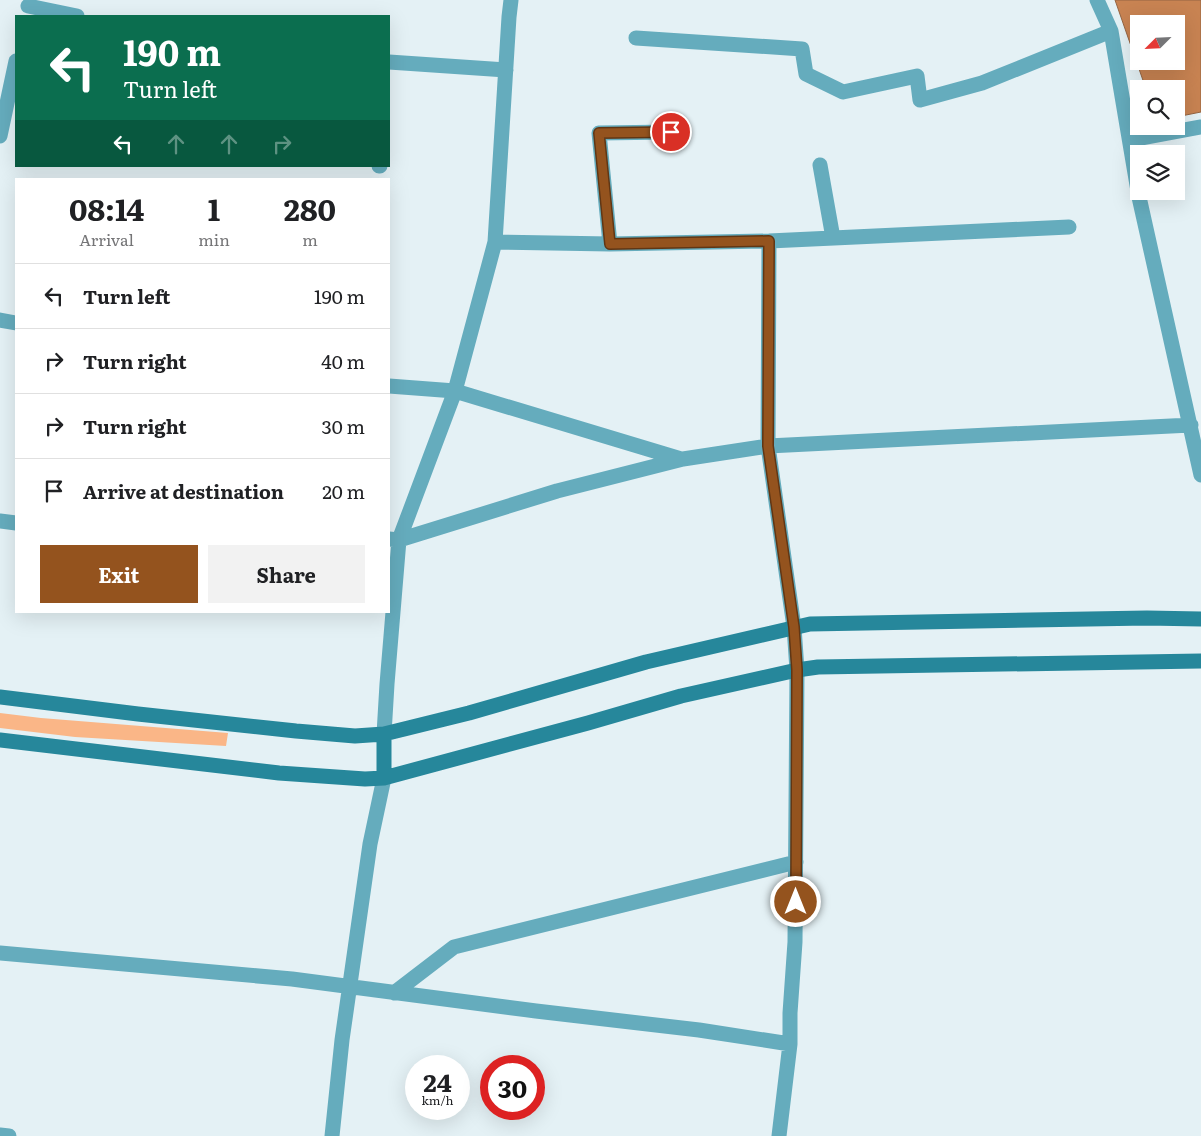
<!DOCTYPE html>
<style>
body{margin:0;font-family:Literata,serif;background:#f2f2f2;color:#202124;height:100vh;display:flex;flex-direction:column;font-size:19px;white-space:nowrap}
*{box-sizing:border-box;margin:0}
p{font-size:16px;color:#757577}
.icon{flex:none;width:28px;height:28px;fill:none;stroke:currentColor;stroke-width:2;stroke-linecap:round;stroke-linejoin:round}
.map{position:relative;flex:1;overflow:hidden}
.drawer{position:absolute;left:15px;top:178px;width:375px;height:435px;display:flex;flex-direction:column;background:#fff;border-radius:0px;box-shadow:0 5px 20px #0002}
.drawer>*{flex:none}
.banner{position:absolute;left:15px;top:15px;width:375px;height:152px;border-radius:0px;box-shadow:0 5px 20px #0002;background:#0b6e4f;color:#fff;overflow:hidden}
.needle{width:32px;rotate:246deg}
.controls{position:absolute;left:1130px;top:15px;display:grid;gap:10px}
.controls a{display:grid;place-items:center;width:55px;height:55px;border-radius:0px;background:#fff;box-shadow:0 5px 20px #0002;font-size:25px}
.speed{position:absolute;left:405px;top:1055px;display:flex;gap:10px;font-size:25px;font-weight:700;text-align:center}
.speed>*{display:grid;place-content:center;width:65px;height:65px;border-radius:50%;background:#fff;box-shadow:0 5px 20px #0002;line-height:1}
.speed small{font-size:12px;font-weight:400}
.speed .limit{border:8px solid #d22;background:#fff;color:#111}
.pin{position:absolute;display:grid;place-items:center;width:42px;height:42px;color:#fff;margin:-21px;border:2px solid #fff;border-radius:50%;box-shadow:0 1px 5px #0007}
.me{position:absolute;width:55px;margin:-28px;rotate:0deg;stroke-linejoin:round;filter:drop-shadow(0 0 4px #0008)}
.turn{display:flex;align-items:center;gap:18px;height:105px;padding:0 25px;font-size:22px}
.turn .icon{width:65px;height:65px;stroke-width:2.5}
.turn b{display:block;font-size:35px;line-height:42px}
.lanes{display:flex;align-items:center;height:48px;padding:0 25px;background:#0003;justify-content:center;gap:25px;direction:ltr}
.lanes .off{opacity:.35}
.eta{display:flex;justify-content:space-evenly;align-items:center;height:85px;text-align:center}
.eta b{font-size:30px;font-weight:700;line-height:35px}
.cta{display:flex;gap:10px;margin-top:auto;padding:10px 25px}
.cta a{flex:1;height:58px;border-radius:0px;background:#94531e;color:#fff;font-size:20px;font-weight:700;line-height:58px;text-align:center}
.cta a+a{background:#f2f2f2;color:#202124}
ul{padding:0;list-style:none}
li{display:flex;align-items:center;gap:15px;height:65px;padding:0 25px;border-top:1px solid #e0e0e0}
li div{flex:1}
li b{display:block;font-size:19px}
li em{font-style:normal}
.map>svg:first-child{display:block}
.green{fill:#fab687}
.water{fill:#c88352;stroke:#946543;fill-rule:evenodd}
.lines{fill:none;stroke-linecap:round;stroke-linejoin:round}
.street{stroke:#65acbd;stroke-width:15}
.secondary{stroke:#26879b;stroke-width:15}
.route-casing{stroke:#603614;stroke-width:12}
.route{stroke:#94531e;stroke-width:9}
</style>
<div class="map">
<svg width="1201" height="1136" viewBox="0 0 1201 1136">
<rect width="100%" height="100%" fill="#e4f1f5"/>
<path class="green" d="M0,713L41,718L228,733L226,746L75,737L0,728Z"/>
<path class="water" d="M1115,0H1201V112L1176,117V89H1146ZM1139,24H1176V61H1139Z"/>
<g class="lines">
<path class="street" d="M1097,0L1111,31L1139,197L1201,475
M28,6L77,16
M636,38L802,49L806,74L843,92L917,76L920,100L982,83L1111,31
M389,62L506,70
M0,136L16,61
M1130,140L1201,127
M820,165L833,238
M379,166H380
M769,241L768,446L794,627L797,670L795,942L790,1013V1044L779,1136
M495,242L610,244L769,241L1069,227
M610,244L599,133L671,132
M0,320L16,323
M389,386L455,391L681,459
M0,521L16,523
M389,539L399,540L557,491L683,459L768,446L1191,425
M384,734L387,684L399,540L455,391L495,242L509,17L511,0
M0,953L292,979L536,1011L699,1030L790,1044
M394,993L454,947L796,862
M0,1135L9,1136
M332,1136L342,1040L370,844L384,778"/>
<path class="secondary" d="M0,697L138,714L296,731L355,736L384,734L469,713L646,662L810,624L1147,618L1201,619
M384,734V778
M0,740L279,773L365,779L384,778L588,723L681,696L797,670L818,667L1201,661"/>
</g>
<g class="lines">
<g class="route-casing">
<path id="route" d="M671,132L599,133L610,244L769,241L768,446L794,627L797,670L796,902"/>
</g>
<use href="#route" class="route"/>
</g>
</svg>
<div class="controls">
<a><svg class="needle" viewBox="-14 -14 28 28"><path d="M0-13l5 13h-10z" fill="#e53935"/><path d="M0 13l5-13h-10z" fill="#757577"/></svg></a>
<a><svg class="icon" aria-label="search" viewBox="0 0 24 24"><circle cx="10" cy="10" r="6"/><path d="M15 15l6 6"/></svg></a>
<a><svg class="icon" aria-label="layers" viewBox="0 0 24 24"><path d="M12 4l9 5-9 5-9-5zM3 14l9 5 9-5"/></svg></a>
</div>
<div class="speed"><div>24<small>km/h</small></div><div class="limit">30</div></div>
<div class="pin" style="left:671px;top:132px;background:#d93025"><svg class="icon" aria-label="arrive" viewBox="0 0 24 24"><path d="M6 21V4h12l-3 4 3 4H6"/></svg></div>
<svg class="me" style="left:796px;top:902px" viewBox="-20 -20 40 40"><circle r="17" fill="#94531e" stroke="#fff" stroke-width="3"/><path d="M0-11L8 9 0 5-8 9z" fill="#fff"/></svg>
<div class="banner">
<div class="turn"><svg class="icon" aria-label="left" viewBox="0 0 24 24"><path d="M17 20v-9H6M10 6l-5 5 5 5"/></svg><div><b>190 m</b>Turn left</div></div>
<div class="lanes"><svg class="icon" aria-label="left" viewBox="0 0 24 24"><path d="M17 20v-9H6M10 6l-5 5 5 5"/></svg><svg class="icon off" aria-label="ahead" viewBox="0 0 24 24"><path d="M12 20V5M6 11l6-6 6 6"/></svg><svg class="icon off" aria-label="ahead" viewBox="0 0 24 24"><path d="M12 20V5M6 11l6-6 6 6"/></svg><svg class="icon off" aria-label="right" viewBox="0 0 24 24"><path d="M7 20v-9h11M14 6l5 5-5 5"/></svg></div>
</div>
<section class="drawer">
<div class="eta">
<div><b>08:14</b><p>Arrival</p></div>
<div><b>1</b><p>min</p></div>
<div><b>280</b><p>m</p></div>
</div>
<ul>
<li><svg class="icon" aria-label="left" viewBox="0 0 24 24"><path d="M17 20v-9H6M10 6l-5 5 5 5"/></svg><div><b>Turn left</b></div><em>190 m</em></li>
<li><svg class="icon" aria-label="right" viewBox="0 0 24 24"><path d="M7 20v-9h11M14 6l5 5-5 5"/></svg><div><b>Turn right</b></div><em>40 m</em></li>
<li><svg class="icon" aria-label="right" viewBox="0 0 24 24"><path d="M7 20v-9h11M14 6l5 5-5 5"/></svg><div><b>Turn right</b></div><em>30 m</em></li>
<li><svg class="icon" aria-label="arrive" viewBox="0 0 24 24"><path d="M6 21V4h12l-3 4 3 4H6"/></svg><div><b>Arrive at destination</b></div><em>20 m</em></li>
</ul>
<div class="cta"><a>Exit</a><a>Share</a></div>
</section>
</div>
